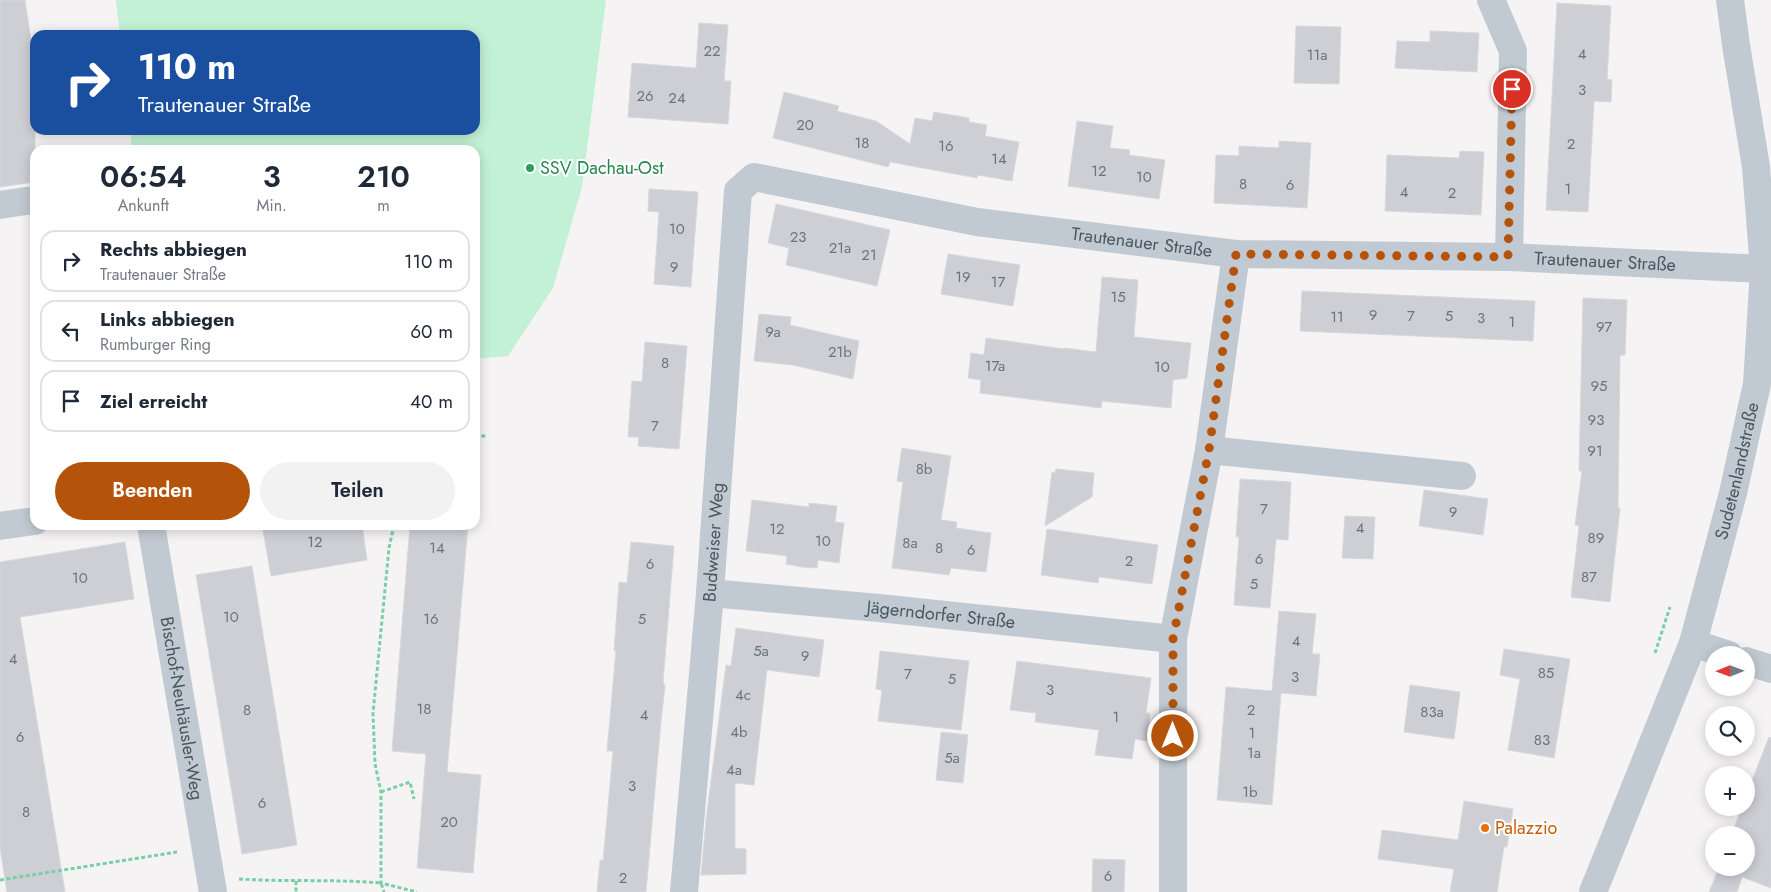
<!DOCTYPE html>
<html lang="de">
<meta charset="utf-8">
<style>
body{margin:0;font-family:Jost,sans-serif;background:#f2f2f3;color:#1f2937;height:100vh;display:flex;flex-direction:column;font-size:19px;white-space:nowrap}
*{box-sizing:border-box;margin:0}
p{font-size:16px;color:#747a83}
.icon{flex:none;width:28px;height:28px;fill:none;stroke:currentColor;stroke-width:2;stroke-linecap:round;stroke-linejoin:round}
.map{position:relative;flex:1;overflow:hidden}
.drawer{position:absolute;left:30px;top:145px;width:450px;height:385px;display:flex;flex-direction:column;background:#fff;border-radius:15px;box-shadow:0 2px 12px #0003}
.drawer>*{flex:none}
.banner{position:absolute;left:30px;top:30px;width:450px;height:105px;border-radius:15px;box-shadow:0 2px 12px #0003;background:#1a4fa0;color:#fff;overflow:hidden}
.needle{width:32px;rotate:269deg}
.tools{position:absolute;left:1705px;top:646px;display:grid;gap:10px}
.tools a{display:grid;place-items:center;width:50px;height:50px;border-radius:50%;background:#fff;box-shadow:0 2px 12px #0003;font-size:25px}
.pin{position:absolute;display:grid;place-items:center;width:42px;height:42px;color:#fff;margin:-21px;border:2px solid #fff;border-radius:50%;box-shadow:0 1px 5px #0007}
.me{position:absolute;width:55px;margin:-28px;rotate:0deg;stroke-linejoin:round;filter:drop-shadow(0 0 4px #0008)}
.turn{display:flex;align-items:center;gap:18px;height:105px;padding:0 25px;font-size:22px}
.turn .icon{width:65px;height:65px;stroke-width:2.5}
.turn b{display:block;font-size:35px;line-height:42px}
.eta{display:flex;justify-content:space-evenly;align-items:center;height:85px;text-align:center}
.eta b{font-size:30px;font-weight:600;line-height:35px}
.primary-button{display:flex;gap:10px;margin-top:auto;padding:10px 25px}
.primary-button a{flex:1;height:58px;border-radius:30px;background:#b45309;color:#fff;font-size:20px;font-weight:600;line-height:58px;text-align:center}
.primary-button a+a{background:#f2f2f3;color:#1f2937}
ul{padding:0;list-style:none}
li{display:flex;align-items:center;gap:15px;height:62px;margin:0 10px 8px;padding:0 15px;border:2px solid #e0e1e3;border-radius:15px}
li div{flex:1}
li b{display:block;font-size:19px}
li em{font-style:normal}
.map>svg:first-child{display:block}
.green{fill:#c3f1d5}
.building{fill:#cdcfd5;stroke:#d7d9de}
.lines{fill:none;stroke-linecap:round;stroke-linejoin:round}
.path{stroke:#7ad0a6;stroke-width:3;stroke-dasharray:4 2.5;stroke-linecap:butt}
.minor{stroke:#c1cad2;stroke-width:28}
.route{stroke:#b45309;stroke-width:9;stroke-dasharray:0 16.2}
.leisure-dot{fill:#2e9e5b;stroke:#fff;stroke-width:2}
.food-dot{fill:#e8710a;stroke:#fff;stroke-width:2}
.labels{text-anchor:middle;stroke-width:4;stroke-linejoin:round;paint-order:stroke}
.number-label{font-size:15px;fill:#6b747e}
.leisure-label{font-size:18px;fill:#27864d;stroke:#fff;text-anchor:start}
.street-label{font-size:18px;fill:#4a5661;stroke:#fff}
.food-label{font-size:18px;fill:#c56008;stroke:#fff;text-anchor:start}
</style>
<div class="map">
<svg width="1771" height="892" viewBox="0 0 1771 892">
<rect width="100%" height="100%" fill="#f5f3f3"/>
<path class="green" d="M116,0H606L582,187L553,288L508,356L475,359V150H132L130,130H475V35H120Z"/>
<path class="building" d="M0,0H25L35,66V182L0,187Z
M1557,3L1611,6L1607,79L1612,80L1611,102L1594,101L1588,212L1546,210Z
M699,23L728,25L724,81H731L728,124L628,117L632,63L696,68Z
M1296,26L1341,27L1339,84L1294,83Z
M1430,31L1479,33L1477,72L1395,68L1397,41L1430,42Z
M784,92L839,106L837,111L876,121L910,144L915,118L932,121L934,112L969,118V122L987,125L985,136L1019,142L1012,181L978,175L977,178L890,162L888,167L773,138Z
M1077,121L1113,126L1110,148L1130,150L1129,155L1165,160L1159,199L1068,186Z
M1279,141L1311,143L1307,208L1214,203L1216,155L1239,156V146L1279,148Z
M1460,151L1484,152L1481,215L1385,211L1387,155L1459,158Z
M649,189L698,192L691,287L654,284L659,212L648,211Z
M776,204L890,230L877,286L786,265L789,248L768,243Z
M948,254L1020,265L1013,306L941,294Z
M1102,277L1138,280L1134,337L1191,343L1187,378L1173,380L1171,408L1102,401L1101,408L980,393L981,380L968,378L971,353L984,355L986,338L1064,349V348L1096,352Z
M1302,291L1535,301L1533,341L1300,331Z
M1583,298L1627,300L1625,355H1620L1618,508H1620L1610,602L1571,597L1579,526L1575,525L1582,471H1579Z
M759,314L791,317L790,325L859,341L853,379L793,365L754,361Z
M645,342L687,346L679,449L638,446L639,437H628L632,381L642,382Z
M902,448L951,456L941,520L957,522L956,528L991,533L986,572L951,568L949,575L892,568L903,482L897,481Z
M1056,469L1094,473L1092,497L1045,526L1052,472L1055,473Z
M1240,479L1291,482L1288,540L1276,539L1270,608L1234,605L1239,537H1236Z
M1424,490L1488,499L1483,535L1419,526Z
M752,500L809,507V503L837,506L835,522L844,523L839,563L818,560L817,568L802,567L786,564L787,556L746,551Z
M1345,516L1375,517L1373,559L1342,558Z
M262,525H362L367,560L271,576Z
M410,525H468L447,772L481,775L473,873L417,868L426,754L392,751Z
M1047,529L1158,545L1152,584L1099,577L1098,583L1041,575Z
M125,542L134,599L20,617L65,892H7L0,848V562Z
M631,542L674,546L663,682L665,686L661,721L646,892H597L600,860L603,861L613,751H607L616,651H614L619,582L627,583Z
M252,566L297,845L242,854L196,575Z
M1279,611L1316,614L1312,654H1320L1316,696L1281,693L1272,805L1217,800L1226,687L1272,691Z
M736,628L824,640L819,677L767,670L754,785L735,783V848L746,849V874L701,875L706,820L724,680L726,665L731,666Z
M1504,649L1570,659L1554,758L1508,750L1520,679L1500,675Z
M880,651L969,661L961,730L878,721L882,690L876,689Z
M1017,661L1151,678L1146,713H1150L1147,741L1135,739L1132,759L1095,755L1099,730L1035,722L1036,713L1010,710Z
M1410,685L1460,692L1454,739L1404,732Z
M941,732L968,735L963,783L936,780Z
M1769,737L1771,738V888L1742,877L1737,892H1709L1719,868H1746V835H1731L1742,808H1746V796Z
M1464,801L1513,809L1507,847H1504L1497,892H1450L1454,869L1378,859L1382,830L1458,840Z
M1093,859L1125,860L1124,892H1092Z"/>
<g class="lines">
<path class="path" d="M475,434L487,437
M394,525L389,548L373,713L375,764L381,792V883L417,892
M1655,653L1670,607
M381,792L410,782L414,799
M239,879C286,882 334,879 381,883L384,892
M0,880L177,852
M296,881V892"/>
<g class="minor">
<path d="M1491,0L1513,51L1509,257"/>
<path d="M0,205L33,200"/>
<path d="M1209,450L1462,476"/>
<path id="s1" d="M151,525L213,892"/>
<path d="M0,526L35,521"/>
<path id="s2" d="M710,593L879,608L1173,639"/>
<path d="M1693,643L1729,655"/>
<path d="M1746,661L1771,669"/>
<path id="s3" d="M684,892L710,593L738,191L754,177L977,222L1236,254L1509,257L1764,269"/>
<path d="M1173,892V639L1209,450L1236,254"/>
<path id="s4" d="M1593,892L1693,643L1733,493L1757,384L1764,269L1756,167L1736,45L1730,0"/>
</g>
</g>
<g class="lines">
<path class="route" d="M1173,736V639L1209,450L1236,254L1508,257L1512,89"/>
</g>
<circle class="leisure-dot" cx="530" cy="168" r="5"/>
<circle class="food-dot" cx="1485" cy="828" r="5"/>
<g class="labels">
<g class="number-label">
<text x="712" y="56">22</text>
<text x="1582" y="59">4</text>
<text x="1317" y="60">11a</text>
<text x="1582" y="95">3</text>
<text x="645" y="101">26</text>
<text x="677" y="103">24</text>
<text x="805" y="130">20</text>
<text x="862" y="148">18</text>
<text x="1571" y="149">2</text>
<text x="946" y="151">16</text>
<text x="999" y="164">14</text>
<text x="1099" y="176">12</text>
<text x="1144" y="182">10</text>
<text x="1243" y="189">8</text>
<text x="1290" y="190">6</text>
<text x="1568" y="194">1</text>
<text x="1404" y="197">4</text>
<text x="1452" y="198">2</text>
<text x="677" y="234">10</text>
<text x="798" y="242">23</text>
<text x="840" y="253">21a</text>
<text x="869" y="260">21</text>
<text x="674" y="272">9</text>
<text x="963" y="282">19</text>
<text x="998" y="287">17</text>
<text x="1118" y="302">15</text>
<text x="1373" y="320">9</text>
<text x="1411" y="321">7</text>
<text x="1449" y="321">5</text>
<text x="1337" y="322">11</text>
<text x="1481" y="323">3</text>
<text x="1512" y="327">1</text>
<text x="1604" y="332">97</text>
<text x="773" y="337">9a</text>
<text x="840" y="357">21b</text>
<text x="665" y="368">8</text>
<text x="995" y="371">17a</text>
<text x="1162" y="372">10</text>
<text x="1599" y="391">95</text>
<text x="1596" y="425">93</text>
<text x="655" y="431">7</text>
<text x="1595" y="456">91</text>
<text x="924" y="474">8b</text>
<text x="1264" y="514">7</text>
<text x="1453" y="517">9</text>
<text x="1360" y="533">4</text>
<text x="777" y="534">12</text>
<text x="1596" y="543">89</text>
<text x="823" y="546">10</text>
<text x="315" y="547">12</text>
<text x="910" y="548">8a</text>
<text x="437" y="553">14</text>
<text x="939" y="553">8</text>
<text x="971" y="555">6</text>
<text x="1259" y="564">6</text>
<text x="1129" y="566">2</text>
<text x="650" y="569">6</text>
<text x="1589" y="582">87</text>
<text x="80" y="583">10</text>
<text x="1254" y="589">5</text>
<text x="231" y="622">10</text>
<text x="431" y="624">16</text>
<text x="642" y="624">5</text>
<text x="1296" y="646">4</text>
<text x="761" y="656">5a</text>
<text x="805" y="661">9</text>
<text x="13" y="664">4</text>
<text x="1546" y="678">85</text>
<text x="908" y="679">7</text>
<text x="1295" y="682">3</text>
<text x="952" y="684">5</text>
<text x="1050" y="695">3</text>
<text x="743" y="700">4c</text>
<text x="424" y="714">18</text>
<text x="247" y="715">8</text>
<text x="1251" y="715">2</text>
<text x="1432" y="717">83a</text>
<text x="644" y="720">4</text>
<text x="1116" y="722">1</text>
<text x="739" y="737">4b</text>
<text x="1252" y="738">1</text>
<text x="20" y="742">6</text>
<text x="1542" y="745">83</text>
<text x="1254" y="758">1a</text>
<text x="952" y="763">5a</text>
<text x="734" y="775">4a</text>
<text x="632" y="791">3</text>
<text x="1250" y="797">1b</text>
<text x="262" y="808">6</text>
<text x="26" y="817">8</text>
<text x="449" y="827">20</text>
<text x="1108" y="881">6</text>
<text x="623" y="883">2</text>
</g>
<g class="leisure-label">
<text x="540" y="174">SSV Dachau-Ost</text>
</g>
<g class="street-label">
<text dy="6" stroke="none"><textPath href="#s3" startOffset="1118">Trautenauer Straße</textPath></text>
<text dy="6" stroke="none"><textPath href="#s3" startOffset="1582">Trautenauer Straße</textPath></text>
<text dy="6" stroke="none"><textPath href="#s4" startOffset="446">Sudetenlandstraße</textPath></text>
<text dy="6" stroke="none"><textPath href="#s3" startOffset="351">Budweiser Weg</textPath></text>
<text dy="6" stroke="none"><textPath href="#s2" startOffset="232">Jägerndorfer Straße</textPath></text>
<text dy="6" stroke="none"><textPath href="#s1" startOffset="186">Bischof-Neuhäusler-Weg</textPath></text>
</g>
<g class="food-label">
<text x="1495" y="834">Palazzio</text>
</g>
</g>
</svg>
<div class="tools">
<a><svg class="needle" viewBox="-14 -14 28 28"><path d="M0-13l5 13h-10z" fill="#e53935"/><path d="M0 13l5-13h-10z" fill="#747a83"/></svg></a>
<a><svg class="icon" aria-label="search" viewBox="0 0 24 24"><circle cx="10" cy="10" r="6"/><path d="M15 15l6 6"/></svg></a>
<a>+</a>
<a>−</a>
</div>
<div class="pin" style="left:1512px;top:89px;background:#d93025"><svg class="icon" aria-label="arrive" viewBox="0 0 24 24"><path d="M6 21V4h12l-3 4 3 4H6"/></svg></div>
<svg class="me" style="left:1173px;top:736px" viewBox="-20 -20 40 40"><circle r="17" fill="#b45309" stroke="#fff" stroke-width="3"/><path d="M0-11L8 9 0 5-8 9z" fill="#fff"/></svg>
<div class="banner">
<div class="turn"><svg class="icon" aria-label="right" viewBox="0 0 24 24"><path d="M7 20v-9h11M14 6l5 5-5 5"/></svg><div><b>110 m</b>Trautenauer Straße</div></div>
</div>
<section class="drawer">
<div class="eta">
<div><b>06:54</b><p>Ankunft</p></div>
<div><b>3</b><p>Min.</p></div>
<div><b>210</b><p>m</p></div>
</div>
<ul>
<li><svg class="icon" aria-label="right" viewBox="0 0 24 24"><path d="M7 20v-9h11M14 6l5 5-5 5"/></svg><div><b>Rechts abbiegen</b><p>Trautenauer Straße</p></div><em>110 m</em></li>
<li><svg class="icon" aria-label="left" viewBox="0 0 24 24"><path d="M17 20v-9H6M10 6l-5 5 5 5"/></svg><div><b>Links abbiegen</b><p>Rumburger Ring</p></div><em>60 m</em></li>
<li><svg class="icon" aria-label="arrive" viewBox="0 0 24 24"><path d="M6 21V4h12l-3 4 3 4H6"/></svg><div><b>Ziel erreicht</b></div><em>40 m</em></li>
</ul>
<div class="primary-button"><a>Beenden</a><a>Teilen</a></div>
</section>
</div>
